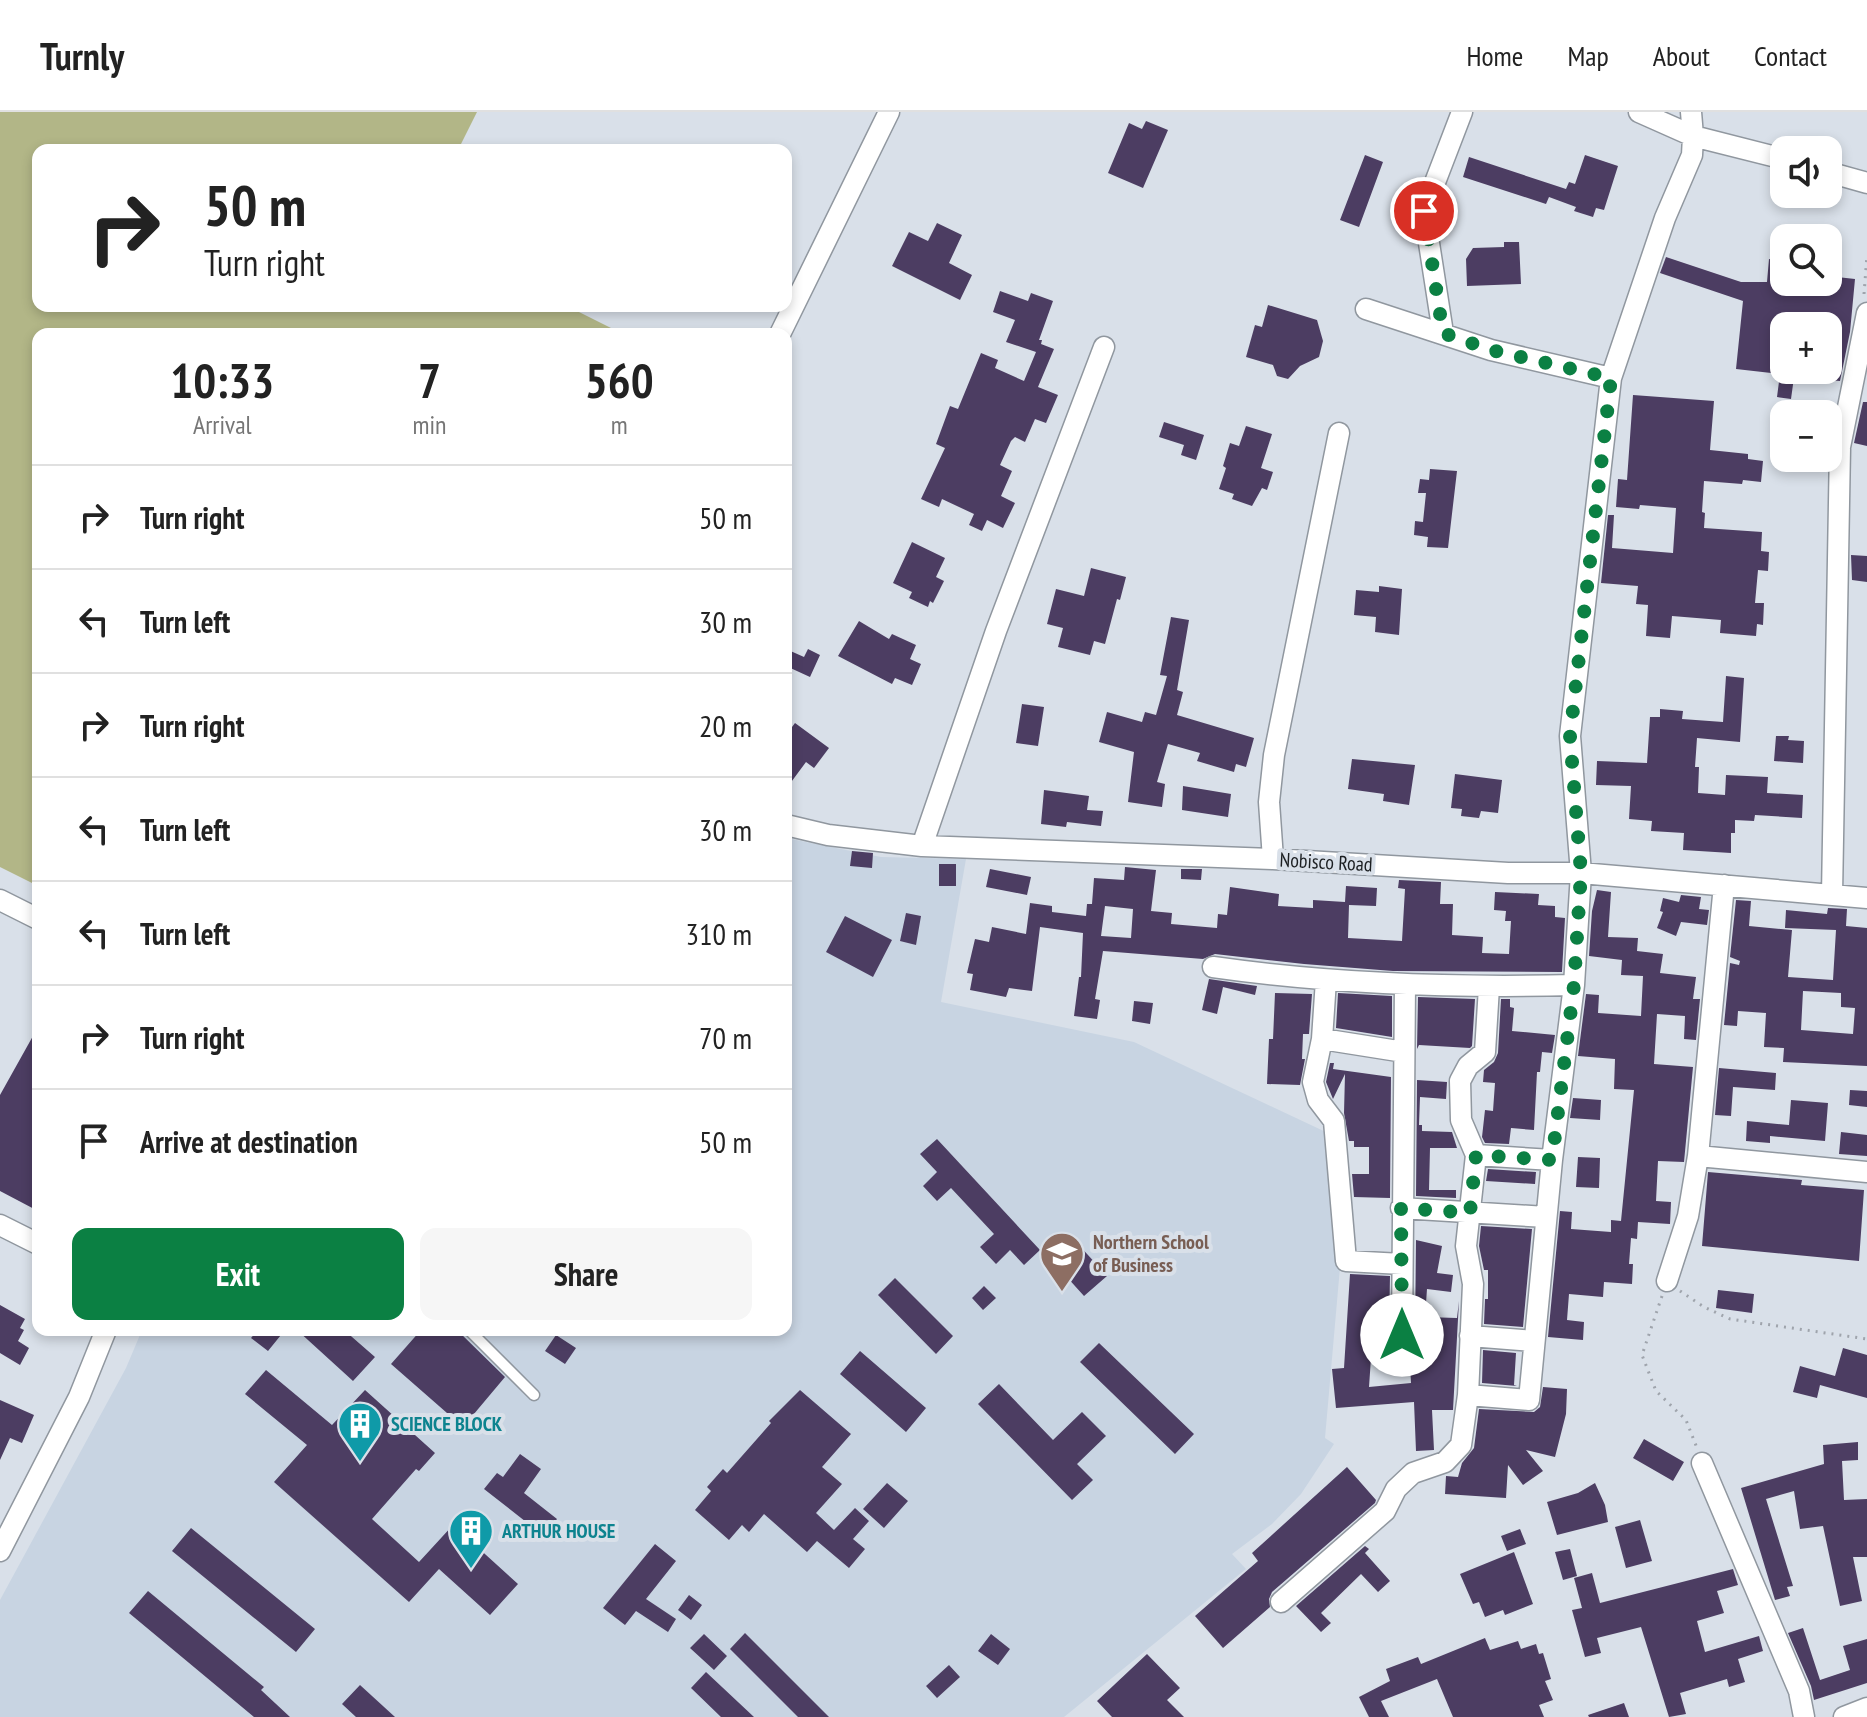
<!DOCTYPE html>
<meta charset="utf-8">
<style>
body{margin:0;font-family:"PT Sans Narrow",sans-serif;background:#f6f6f6;color:#222;height:100vh;display:flex;flex-direction:column;font-size:30px;white-space:nowrap}
*{box-sizing:border-box;margin:0}
p{font-size:26px;color:#767676}
.icon{flex:none;width:44px;height:44px;fill:none;stroke:currentColor;stroke-width:2;stroke-linecap:round;stroke-linejoin:round}
.map{position:relative;flex:1;overflow:hidden}
.sheet{position:absolute;left:32px;top:216px;width:760px;height:1008px;display:flex;flex-direction:column;background:#fff;border-radius:16px;box-shadow:0 4px 12px #0003}
.sheet>*{flex:none}
.guide{position:absolute;left:32px;top:32px;width:760px;height:168px;border-radius:16px;box-shadow:0 4px 12px #0003;background:#fff;color:#222;overflow:hidden}
.buttons{position:absolute;left:1770px;top:24px;display:grid;gap:16px}
.buttons a{display:grid;place-items:center;width:72px;height:72px;border-radius:16px;background:#fff;box-shadow:0 4px 12px #0003;font-size:40px}
.pin{position:absolute;display:grid;place-items:center;width:68px;height:68px;color:#fff;margin:-34px;border:4px solid #fff;border-radius:50%;box-shadow:0 2px 8px #0007}
.me{position:absolute;width:88px;margin:-44px;rotate:0deg;stroke-linejoin:round;filter:drop-shadow(0 0 6px #0008)}
.turn{display:flex;align-items:center;gap:28px;height:168px;padding:0 40px;font-size:36px}
.turn .icon{width:104px;height:104px;stroke-width:2.5}
.turn b{display:block;font-size:56px;line-height:68px}
.eta{display:flex;justify-content:space-evenly;align-items:center;height:136px;text-align:center}
.eta b{font-size:48px;font-weight:600;line-height:56px}
.cta{display:flex;gap:16px;margin-top:auto;padding:16px 40px}
.cta a{flex:1;height:92px;border-radius:16px;background:#0b8043;color:#fff;font-size:32px;font-weight:600;line-height:92px;text-align:center}
.cta a+a{background:#f6f6f6;color:#222}
ul{padding:0;list-style:none}
li{display:flex;align-items:center;gap:24px;height:104px;padding:0 40px;border-top:2px solid #e0e0e0}
li div{flex:1}
li b{display:block;font-size:30px}
li em{font-style:normal}
header{display:flex;align-items:center;gap:48px;box-sizing:border-box;height:112px;padding:0 40px;background:#fff;border-bottom:2px solid #e0e0e0}
header strong{font-size:38px}
nav{display:flex;gap:44px;margin-inline-start:auto;font-size:28px}
.map>svg:first-child{display:block}
.built{fill:#c8d4e2}
.forest{fill:#b2b687}
.building{fill:#4c3d62;fill-rule:evenodd}
.lines{fill:none;stroke-linecap:round;stroke-linejoin:round}
.service-casing{stroke:#90979f;stroke-width:13}
.minor-casing{stroke:#90979f;stroke-width:23}
.path{stroke:#9fa4ac;stroke-width:3;stroke-dasharray:2 6;stroke-linecap:butt}
.service{stroke:#fff;stroke-width:10}
.minor{stroke:#fff;stroke-width:20}
.route{stroke:#0b8043;stroke-width:14;stroke-dasharray:0 25.2}
.labels{text-anchor:middle;stroke-width:8;stroke-linejoin:round;paint-order:stroke}
.street-label{font-size:20px;fill:#1c1f22;stroke:#d9e0e9}
.education-label{font-size:20px;font-weight:bold;fill:#785e54;stroke:#d9e0e9;text-anchor:start}
.culture-label{font-size:20px;font-weight:bold;fill:#0d838f;stroke:#d9e0e9;text-anchor:start}
</style>
<header>
<strong>Turnly</strong>
<nav><a>Home</a><a>Map</a><a>About</a><a>Contact</a></nav>
</header>
<div class="map">
<svg width="1867" height="1605" viewBox="0 0 1867 1605">
<rect width="100%" height="100%" fill="#d9e0e9"/>
<path class="built" d="M786,726L881,745L966,747L941,890L1134,930L1330,1022L1341,1144L1325,1326L1334,1332L1301,1382L1272,1412L1232,1442L1246,1457L1064,1605H0V1488L126,1256L142,1218H786Z"/>
<path class="forest" d="M0,0H477L458,38H38V194H567L623,222H38V774L0,755Z"/>
<path class="building" d="M1146,9L1168,18L1143,76L1108,61L1129,11L1142,17Z
M1365,43L1383,50L1359,115L1340,108Z
M1585,43L1618,54L1604,98L1596,96L1593,105L1574,99L1576,95L1549,85L1546,92L1463,65L1469,45L1566,77L1569,70L1575,72Z
M937,111L962,123L949,151L972,163L960,188L892,154L909,120L928,129Z
M1504,130H1519L1521,172L1467,174L1466,147L1473,136L1504,135Z
M1666,145L1741,170H1767L1769,147L1784,149V170H1828V164L1855,167L1850,220L1840,269L1828,268V214H1784V258H1795L1791,287L1777,285L1780,262L1736,257L1743,189L1660,161Z
M1000,179L1028,189L1031,181L1053,189L1039,228H1042L1041,232L1054,237L1038,275L1058,283L1046,311L1035,307L1025,330L1015,325L1011,329L1000,353L1012,359L1001,384L1015,391L1003,416L987,408L982,419L969,413L974,402L942,387L939,395L921,387L945,336L936,332L950,294L958,297L981,241L998,248L995,256L1024,269L1036,240L1006,230L1015,208L993,200Z
M1268,193L1317,208L1323,229L1319,245L1300,254L1288,267L1277,264L1273,253L1246,245L1255,213L1262,215Z
M1633,283L1714,289L1710,338L1748,342V347L1763,349L1761,370L1743,368L1742,372L1704,369L1702,400L1705,401L1704,416L1762,420L1761,439L1769,440L1768,459L1758,458L1755,491H1764L1763,513L1757,512L1756,524L1720,521L1721,508L1672,504L1670,526L1646,524L1648,493L1636,492L1638,474L1601,471L1608,403H1614L1612,436L1673,441L1676,396L1640,393L1639,397L1616,395L1618,367L1627,368Z
M1863,290H1867V334L1854,331Z
M1164,310L1204,323L1196,348L1181,343L1184,333L1159,325Z
M1246,314L1272,322L1261,356L1273,360L1267,378L1262,376L1252,394L1232,387L1234,382L1219,377L1226,356L1223,354L1230,331L1239,334Z
M1430,357L1457,359L1448,436L1427,435L1428,425L1414,423L1415,409L1423,410L1426,381H1418L1420,367L1429,368Z
M912,430L945,446L936,465L944,469L933,491L930,489L928,495L909,486L912,480L893,471Z
M1851,443L1867,444V470L1852,468Z
M1091,456L1126,465L1120,488L1117,487L1105,532L1094,529L1090,543L1058,535L1063,516L1047,512L1056,477L1084,484Z
M1379,474L1402,477L1399,523L1375,520L1376,505L1354,503L1356,478L1379,480Z
M1171,505L1189,508L1177,578L1183,580L1177,603L1254,626L1246,655L1236,652L1234,660L1197,649L1200,641L1168,632L1157,670L1165,672L1162,695L1128,690L1134,640L1099,630L1107,600L1142,610L1145,600L1156,603L1167,564L1160,563Z
M859,509L889,527L892,522L916,533L910,547L921,552L912,573L895,566L892,572L838,544Z
M786,537L804,545L808,537L820,543L810,565L786,554Z
M1726,564L1744,566L1740,630L1697,626L1695,655H1699L1698,681L1725,683L1726,663L1768,665L1767,681L1803,683L1802,706L1755,703L1754,709L1735,708V721H1731V741L1683,738L1684,721L1651,719L1652,709L1629,707L1631,674L1596,673L1597,649L1647,651L1650,605H1660V597L1683,599L1682,607L1723,610Z
M1022,592L1044,595L1038,634L1016,631Z
M795,611L829,636L814,656L806,650L786,677V623Z
M1776,624H1789L1788,628L1804,629L1803,651L1774,649Z
M1352,647L1415,653L1409,693L1383,689L1384,682L1348,677Z
M1455,662L1502,668L1498,701L1481,699L1479,706L1461,704L1462,697L1451,696Z
M1183,674L1231,682L1228,705L1182,698Z
M1044,678L1089,684L1087,698L1103,699L1101,714L1067,710L1066,715L1041,712Z
M852,739L873,741L872,756L850,754Z
M939,752H956V774H939Z
M1125,755L1156,758L1151,799L1172,801L1171,812L1217,816L1218,802L1227,803L1230,775L1279,782L1278,794L1313,796V788L1345,790L1346,774L1377,776L1376,794L1349,793L1348,826L1402,829L1405,777L1398,776L1399,768L1441,770L1440,792H1453L1452,823L1483,825L1482,841L1509,842L1511,809H1505L1506,799L1494,798L1495,780L1539,782L1538,793L1555,794V805L1565,806L1562,860L1393,859L1304,852L1215,842L1203,847L1103,839L1095,887L1100,888L1097,907L1074,904L1079,865H1081L1083,821L1040,815L1032,879L1009,876L1006,885L970,878L973,862L967,861L975,827L989,830L992,815L1026,822L1030,791L1052,794V800L1086,804L1087,792H1092L1094,766L1124,768ZM1105,794L1133,797L1131,826L1101,824Z
M990,757L1031,765L1027,783L986,775Z
M1181,757H1202L1201,768L1181,767Z
M1597,778L1611,780L1608,825L1638,826L1637,839L1663,842L1660,861L1696,865L1693,887H1700L1696,928L1684,927L1685,904L1657,902L1654,952L1693,955L1684,1050L1658,1049L1656,1089L1671,1090L1670,1112L1638,1110L1637,1127L1631,1126L1629,1152H1633L1632,1172L1604,1170L1603,1185L1569,1182L1567,1208L1584,1210L1583,1228L1548,1225L1560,1099L1572,1100L1571,1117L1611,1120V1108L1621,1109L1634,978L1614,977L1615,947L1578,944L1586,882L1599,883L1598,901L1641,904L1643,864L1621,863L1622,848L1589,844L1592,799Z
M1681,783L1701,785L1699,797L1709,798L1707,813L1681,810L1676,824L1657,816L1663,800L1660,799L1663,786L1679,790Z
M1736,788L1751,789L1749,814L1792,818L1788,865L1833,868L1836,818L1785,816L1786,798L1827,802L1828,796L1847,797L1846,814L1867,816V954L1783,950L1784,936L1764,935L1766,901L1738,899L1737,914L1724,913L1730,851L1739,853L1740,849L1730,845ZM1803,879L1841,881V895L1855,896L1853,922L1801,918Z
M906,801L921,804L916,833L900,829Z
M845,804L892,828L873,865L826,840Z
M1209,867L1257,874L1255,883L1223,875L1217,902L1202,898Z
M1275,881L1312,882L1309,922H1303L1302,947H1305L1300,973L1267,972L1269,927H1273Z
M1338,881L1392,884V925L1336,916Z
M1418,885L1475,887L1472,934L1470,936L1419,933L1417,937Z
M1501,887H1510V895L1514,896L1512,919L1555,923L1552,941L1542,940L1540,960H1537L1534,1018L1511,1016L1509,1032L1485,1031L1482,1025L1485,998L1493,999L1495,971L1483,970L1484,958L1494,950L1498,941Z
M1134,889L1153,891L1150,912L1132,909Z
M38,915V1099L0,1079V983Z
M1330,951H1334L1333,957L1391,965L1390,1086L1354,1085L1352,1062H1369V1035H1354V1029H1349L1344,1001L1345,962L1333,987L1326,970Z
M1719,956L1776,961L1775,978L1733,975L1731,1004L1715,1003Z
M1417,968L1447,970L1446,987L1420,985L1419,1013H1422V1019L1452,1020L1457,1036H1430L1429,1078H1456V1086L1416,1084Z
M1850,978L1867,979V995L1849,993Z
M1573,986L1601,988L1600,1008L1570,1006Z
M1791,988L1828,991L1825,1029L1770,1024V1031L1746,1029L1747,1009L1789,1013Z
M1841,1020L1867,1023V1044L1839,1042Z
M937,1027L1040,1138L1024,1153L1010,1138L996,1152L980,1135L994,1122L951,1076L937,1089L923,1074L937,1060L920,1042Z
M1578,1045L1600,1046L1599,1076L1576,1075Z
M1488,1057L1536,1060L1535,1072L1486,1069Z
M1708,1060L1802,1068L1801,1073L1864,1078L1859,1149L1702,1134Z
M1481,1114L1532,1117L1523,1215L1484,1212L1485,1187H1488V1158H1484L1479,1134Z
M1416,1128L1442,1134L1437,1161L1453,1163L1451,1180L1427,1177L1425,1205L1457,1206L1459,1189L1453,1298H1432L1434,1338L1416,1339L1414,1290L1336,1296L1332,1257L1344,1256L1350,1162L1390,1164L1389,1216L1383,1215L1380,1247L1371,1246L1369,1275L1411,1271L1409,1234L1415,1223Z
M1078,1132L1107,1164L1084,1184L1056,1153Z
M895,1166L953,1224L936,1242L878,1183Z
M984,1174L996,1186L983,1198L972,1186Z
M1718,1178L1754,1182L1752,1201L1716,1196Z
M0,1193L25,1207L20,1216L24,1218L18,1229L29,1236L20,1253L0,1241Z
M258,1218H285L268,1239L251,1226Z
M297,1218H344L375,1245L353,1269Z
M421,1218H457L505,1265L463,1315L391,1252Z
M556,1223L576,1236L565,1252L545,1239Z
M1099,1231L1194,1322L1175,1342L1080,1250Z
M1843,1236L1867,1243V1286L1820,1273L1817,1286L1793,1280L1800,1254L1835,1264Z
M1483,1238L1516,1241L1514,1273L1517,1274L1482,1271Z
M860,1239L926,1296L906,1320L840,1262Z
M266,1258L332,1313L365,1278L435,1341L419,1359L416,1357L372,1407L419,1450L453,1413L518,1472L490,1503L439,1457L409,1490L274,1370L307,1333L245,1282Z
M999,1272L1053,1328L1082,1300L1106,1324L1077,1352L1093,1368L1072,1388L978,1292Z
M1543,1275L1567,1277L1566,1302L1555,1345L1526,1338L1543,1359L1523,1373L1508,1353L1506,1386L1445,1382L1446,1364L1458,1365L1462,1351L1474,1336L1479,1297L1534,1300L1540,1295Z
M800,1278L851,1322L822,1355L842,1372L816,1401L834,1418L855,1396L869,1409L853,1427L865,1437L849,1456L817,1429L807,1440L764,1402L749,1420L742,1413L729,1428L695,1398L711,1379L707,1375L723,1357L727,1361L771,1311L769,1309Z
M0,1288L34,1303L22,1331L10,1326L0,1348Z
M1644,1327L1684,1350L1673,1369L1633,1346Z
M1858,1330V1348L1842,1349L1844,1388L1867,1387V1445H1853L1862,1489L1840,1494L1823,1414L1800,1417L1794,1379L1766,1387L1793,1474L1787,1475L1790,1484L1775,1488L1741,1376L1824,1352L1823,1333Z
M520,1342L541,1357L524,1381L557,1407L544,1424L484,1377L497,1361L503,1365Z
M1347,1355L1376,1388L1375,1391L1272,1480L1269,1487L1270,1495L1223,1536L1195,1504L1258,1449L1252,1441Z
M887,1371L908,1389L884,1416L863,1397Z
M1595,1371L1605,1393L1608,1410L1557,1423L1547,1390L1578,1381Z
M1640,1408L1652,1449L1626,1456L1615,1415Z
M191,1416L315,1517L296,1540L172,1439Z
M1520,1417L1526,1432L1507,1439L1501,1424Z
M655,1432L676,1449L646,1487L676,1507L668,1520L636,1499L625,1513L603,1496Z
M1365,1434L1369,1437L1365,1441L1390,1469L1378,1480L1361,1462L1321,1501L1331,1511L1321,1520L1296,1494Z
M1570,1437L1577,1464L1563,1468L1555,1440Z
M1514,1440L1533,1492L1505,1503L1503,1498L1485,1505L1479,1490L1473,1492L1460,1462Z
M1733,1457L1738,1473L1717,1479L1724,1501L1697,1509L1705,1540L1759,1524L1763,1539L1738,1547L1745,1570L1729,1575L1727,1567L1680,1581L1686,1602L1669,1605L1641,1515L1597,1526L1601,1541L1585,1545L1572,1498L1582,1496L1574,1466L1592,1461L1600,1491Z
M148,1479L264,1575L261,1578L290,1605H254L129,1501Z
M689,1483L702,1493L691,1508L678,1498Z
M1803,1516L1820,1568L1850,1558L1843,1534L1867,1527V1571L1814,1588L1811,1574L1788,1521Z
M745,1521L829,1605H798L730,1537Z
M704,1522L727,1544L714,1558L690,1536Z
M991,1522L1010,1537L998,1553L978,1539Z
M1485,1526L1490,1538L1518,1529L1521,1537L1536,1532L1539,1542L1543,1541L1551,1567L1545,1569L1553,1588L1539,1593L1544,1605H1453L1437,1567L1381,1589L1389,1605H1369L1359,1585L1390,1569L1386,1557L1418,1545L1421,1552Z
M1147,1542L1180,1576L1167,1588L1184,1605H1112L1097,1589Z
M949,1553L960,1565L937,1586L926,1574Z
M706,1560L754,1605H721L691,1576Z
M360,1573L395,1605H356L342,1592Z
M1624,1591L1629,1605H1589L1588,1603Z"/>
<g class="lines">
<g class="service-casing">
<path id="service" d="M469,1218L534,1283"/>
</g>
<g class="minor-casing">
<path id="minor" d="M1691,0L1693,24L1784,47
M1828,60L1867,71
M1366,197L1491,238L1611,266
M1443,221L1424,99L1462,0
M780,222L889,0
M786,713L828,723L922,734L1273,747L1508,761H1581L1867,786
M922,734L996,519L1104,235
M1273,747L1269,690L1274,643L1339,321
M1832,783L1840,335L1867,201
M0,788L38,807
M1213,855C1332,872 1453,876 1574,873
M1326,868L1322,927L1313,970L1318,988L1334,1009L1346,1149L1402,1152
M1322,927L1404,940
M1476,1043L1552,1048
M1698,1044L1867,1060
M1401,1096L1546,1105
M0,1113L38,1132
M1667,1169L1688,1104L1698,1044L1724,773
M1402,1223L1405,873
M1470,1224L1534,1229
M1468,1283L1473,1172L1466,1134L1476,1043L1461,1008L1460,969L1468,954L1485,940L1489,875
M1702,1351L1799,1579L1804,1605
M0,1439L79,1285L106,1218
M1281,1490L1385,1399L1396,1377L1413,1361L1445,1350L1461,1333L1468,1283L1529,1288L1552,1048L1574,873L1581,761L1570,624L1611,266L1665,106L1692,43L1693,24L1639,0
M1844,1605L1867,1596"/>
</g>
<path class="path" d="M1864,182L1867,143
M1680,1179L1704,1195L1730,1207L1867,1227
M1662,1184L1642,1243L1656,1279L1686,1308L1697,1336"/>
<use href="#service" class="service"/>
<use href="#minor" class="minor"/>
</g>
<g class="lines">
<path class="route" d="M1402,1223L1401,1096L1470,1101L1476,1043L1552,1048L1574,873L1581,761L1570,624L1611,266L1491,238L1443,221L1424,99"/>
</g>
<defs>
<g id="school-pin" transform="scale(2.3)"><path d="M0 17L-7.5 6A9.5 9.5 0 1 1 7.5 6Z" fill="#8d6e63" stroke="#d9e0e9"/><path d="M0-5L7-2L0 1L-7-2ZM-4 1L0 2.5L4 1V4Q0 6-4 4Z" fill="#fff"/></g>
<g id="building-pin" transform="scale(2.3)"><path d="M0 17L-7.5 6A9.5 9.5 0 1 1 7.5 6Z" fill="#0f9aa8" stroke="#d9e0e9"/><path d="M-4-6H4V6H1V3H-1V6H-4ZM-2.5-4.3h1.7v1.8h-1.7ZM.8-4.3h1.7v1.8H.8ZM-2.5-1h1.7V.8h-1.7ZM.8-1h1.7V.8H.8Z" fill="#fff"/></g>
</defs>
<g fill-rule="evenodd">
<use href="#school-pin" x="1062" y="1142"/>
<use href="#building-pin" x="360" y="1312"/>
<use href="#building-pin" x="471" y="1419"/>
</g>
<g class="labels">
<g class="street-label">
<text transform="translate(1326 750) rotate(3)" y="7">Nobisco Road</text>
</g>
<g class="education-label">
<text x="1093" y="1137">Northern School<tspan x="1093" dy="23">of Business</tspan></text>
</g>
<g class="culture-label">
<text x="391" y="1319">SCIENCE BLOCK</text>
<text x="502" y="1426">ARTHUR HOUSE</text>
</g>
</g>
</svg>
<div class="buttons">
<a><svg class="icon" aria-label="sound" viewBox="0 0 24 24"><path d="M4 9h4l5-4v14l-5-4H4zM17 9q2 3 0 6"/></svg></a>
<a><svg class="icon" aria-label="search" viewBox="0 0 24 24"><circle cx="10" cy="10" r="6"/><path d="M15 15l6 6"/></svg></a>
<a>+</a>
<a>−</a>
</div>
<div class="pin" style="left:1424px;top:99px;background:#d93025"><svg class="icon" aria-label="arrive" viewBox="0 0 24 24"><path d="M6 21V4h12l-3 4 3 4H6"/></svg></div>
<svg class="me" style="left:1402px;top:1223px" viewBox="-20 -20 40 40"><circle r="19" fill="#fff"/><path d="M0-13L10 11 0 6-10 11z" fill="#0b8043"/></svg>
<div class="guide">
<div class="turn"><svg class="icon" aria-label="right" viewBox="0 0 24 24"><path d="M7 20v-9h11M14 6l5 5-5 5"/></svg><div><b>50 m</b>Turn right</div></div>
</div>
<section class="sheet">
<div class="eta">
<div><b>10:33</b><p>Arrival</p></div>
<div><b>7</b><p>min</p></div>
<div><b>560</b><p>m</p></div>
</div>
<ul>
<li><svg class="icon" aria-label="right" viewBox="0 0 24 24"><path d="M7 20v-9h11M14 6l5 5-5 5"/></svg><div><b>Turn right</b></div><em>50 m</em></li>
<li><svg class="icon" aria-label="left" viewBox="0 0 24 24"><path d="M17 20v-9H6M10 6l-5 5 5 5"/></svg><div><b>Turn left</b></div><em>30 m</em></li>
<li><svg class="icon" aria-label="right" viewBox="0 0 24 24"><path d="M7 20v-9h11M14 6l5 5-5 5"/></svg><div><b>Turn right</b></div><em>20 m</em></li>
<li><svg class="icon" aria-label="left" viewBox="0 0 24 24"><path d="M17 20v-9H6M10 6l-5 5 5 5"/></svg><div><b>Turn left</b></div><em>30 m</em></li>
<li><svg class="icon" aria-label="left" viewBox="0 0 24 24"><path d="M17 20v-9H6M10 6l-5 5 5 5"/></svg><div><b>Turn left</b></div><em>310 m</em></li>
<li><svg class="icon" aria-label="right" viewBox="0 0 24 24"><path d="M7 20v-9h11M14 6l5 5-5 5"/></svg><div><b>Turn right</b></div><em>70 m</em></li>
<li><svg class="icon" aria-label="arrive" viewBox="0 0 24 24"><path d="M6 21V4h12l-3 4 3 4H6"/></svg><div><b>Arrive at destination</b></div><em>50 m</em></li>
</ul>
<div class="cta"><a>Exit</a><a>Share</a></div>
</section>
</div>
